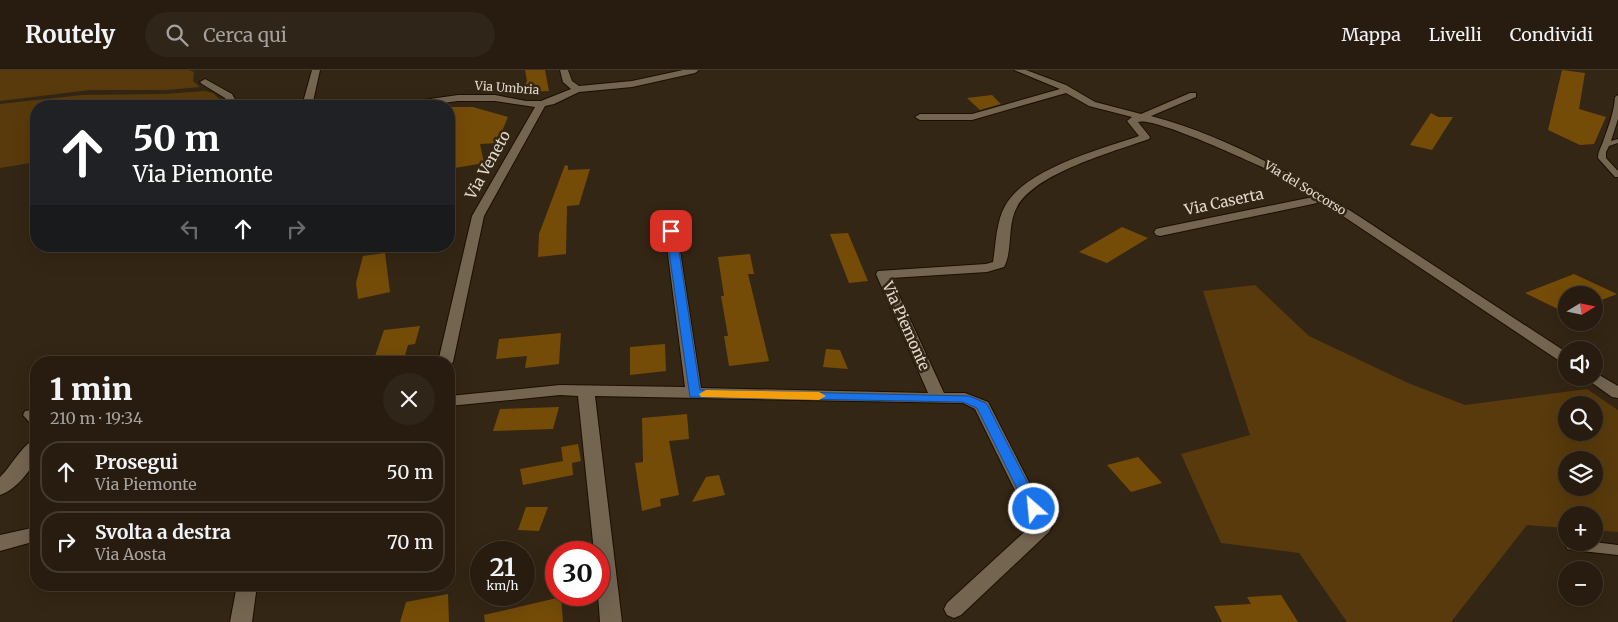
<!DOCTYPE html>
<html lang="it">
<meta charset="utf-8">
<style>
body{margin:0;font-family:Merriweather,serif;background:#2f2518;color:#f1f3f6;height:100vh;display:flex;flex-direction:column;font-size:19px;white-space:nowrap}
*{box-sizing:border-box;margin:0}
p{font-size:16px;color:#a4a19e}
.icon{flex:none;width:28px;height:28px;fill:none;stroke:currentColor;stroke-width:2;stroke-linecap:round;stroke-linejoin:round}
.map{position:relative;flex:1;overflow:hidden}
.drawer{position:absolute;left:30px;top:286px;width:425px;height:235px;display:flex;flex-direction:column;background:#271c0f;border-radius:20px;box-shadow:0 5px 20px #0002,0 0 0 1px #433a2f}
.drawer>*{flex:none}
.top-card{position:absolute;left:30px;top:30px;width:425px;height:152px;border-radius:20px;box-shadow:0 5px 20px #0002,0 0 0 1px #433a2f;background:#202124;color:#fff;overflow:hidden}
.needle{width:32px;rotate:80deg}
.fabs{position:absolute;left:1558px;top:216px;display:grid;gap:10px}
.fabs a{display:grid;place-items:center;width:45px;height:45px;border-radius:50%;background:#271c0f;box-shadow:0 5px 20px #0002,0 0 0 1px #433a2f;font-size:25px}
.speed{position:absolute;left:470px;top:471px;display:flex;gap:10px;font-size:25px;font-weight:700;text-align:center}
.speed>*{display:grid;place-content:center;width:65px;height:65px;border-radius:50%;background:#271c0f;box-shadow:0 5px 20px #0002,0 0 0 1px #433a2f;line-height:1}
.speed small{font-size:12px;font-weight:400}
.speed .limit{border:8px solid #d22;background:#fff;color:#111}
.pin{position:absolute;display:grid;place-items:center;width:42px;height:42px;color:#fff;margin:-21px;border-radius:10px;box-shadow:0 2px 8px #0006}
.me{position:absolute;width:55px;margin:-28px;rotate:333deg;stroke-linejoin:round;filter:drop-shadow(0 0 4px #0008)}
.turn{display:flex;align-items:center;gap:18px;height:105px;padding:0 20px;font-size:22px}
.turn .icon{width:65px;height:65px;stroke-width:2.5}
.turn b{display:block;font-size:35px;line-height:42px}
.lanes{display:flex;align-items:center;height:48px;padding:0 20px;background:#0003;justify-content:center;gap:25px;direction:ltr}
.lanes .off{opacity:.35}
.round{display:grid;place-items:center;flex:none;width:52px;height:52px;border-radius:26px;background:#2f2518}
.head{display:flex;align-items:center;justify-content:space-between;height:85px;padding:0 20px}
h1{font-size:30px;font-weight:800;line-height:38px}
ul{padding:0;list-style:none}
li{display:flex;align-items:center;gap:15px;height:62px;margin:0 10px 8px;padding:0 10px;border:2px solid #433a2f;border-radius:20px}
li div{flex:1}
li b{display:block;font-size:19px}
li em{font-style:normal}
header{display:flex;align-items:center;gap:30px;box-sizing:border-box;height:70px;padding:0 25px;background:#271c0f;border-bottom:1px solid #433a2f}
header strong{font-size:24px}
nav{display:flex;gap:28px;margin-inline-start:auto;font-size:18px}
.search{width:350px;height:45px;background:#2f2518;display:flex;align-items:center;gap:12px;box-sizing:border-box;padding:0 18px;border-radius:28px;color:#a4a19e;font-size:19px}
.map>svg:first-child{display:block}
.green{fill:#583a0c;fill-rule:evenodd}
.building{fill:#744c08}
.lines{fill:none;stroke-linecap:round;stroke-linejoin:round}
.lane-casing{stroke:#1b0f01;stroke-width:2}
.street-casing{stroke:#1b0f01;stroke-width:2}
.lane{fill:#746551;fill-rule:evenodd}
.street{fill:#746551;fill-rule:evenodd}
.route{fill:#1a73e8;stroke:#114b97}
.slow{fill:#f59e0b}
.labels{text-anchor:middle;stroke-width:5;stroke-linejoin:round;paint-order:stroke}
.far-street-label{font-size:12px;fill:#e2d9ce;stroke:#342614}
.street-label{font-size:15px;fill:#e2d9ce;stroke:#342614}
</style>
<header>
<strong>Routely</strong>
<div class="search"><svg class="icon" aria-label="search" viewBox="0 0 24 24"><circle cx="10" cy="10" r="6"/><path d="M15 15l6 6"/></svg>Cerca qui</div>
<nav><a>Mappa</a><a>Livelli</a><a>Condividi</a></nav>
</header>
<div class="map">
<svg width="1618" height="552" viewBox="0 0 1618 552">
<rect width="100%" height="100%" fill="#342614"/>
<path class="green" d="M0,0H189L194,2L193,11L200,17L167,20H90L0,31Z
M205,21L213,23L221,31V36H36V92L0,98V34L82,25L165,24Z
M1255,215L1309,266L1408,313L1465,335L1587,319L1618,340V462L1594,460V445H1566V458L1527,455L1451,552H1347L1299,483L1221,473L1181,384L1250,365L1203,221ZM1566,335H1594V362H1566ZM1566,390H1594V418H1566Z"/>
<path class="building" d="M525,0H545L549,21L522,22L527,11Z
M1562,0L1585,3L1579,39L1606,47L1594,74L1580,75L1548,60Z
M992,25L1001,34L980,40L967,28Z
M449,37H473L508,47L497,73L480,74L484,93L449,99Z
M1431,43L1438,47H1453L1432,80L1410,75Z
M565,95L568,96V100L590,99L579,135L567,136L566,184L538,187L539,164Z
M1122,157L1148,168L1107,193L1079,182Z
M848,163L868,211L849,213L830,164Z
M385,183L390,222L358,229L356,213L363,186Z
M750,184L754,204H748L769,291L729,296L724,266H728L721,226H724L718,187Z
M1574,204L1617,224L1594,233V225H1566V243L1525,223Z
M420,256L415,274L408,275L404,289L393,290L392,292H373L384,260Z
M561,263L559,294L525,298L527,286L496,289L499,269Z
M665,274L666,301L630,305V277Z
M826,279L840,280L848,299L823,297Z
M559,337L553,359L493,361L500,339Z
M687,344L689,369L669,371L679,425L660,429L661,436L642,441L635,393L643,392L642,348Z
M578,374L581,391L572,393L573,405L523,415L520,399L563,391L561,377Z
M1138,387L1162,413L1131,422L1107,395Z
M719,405L725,425L692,432L706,407Z
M526,437H548L539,461L518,460Z
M448,524L449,552H400L406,532Z
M1281,525L1298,552H1222L1214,536L1251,534L1247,527Z
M561,527L563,552H485L484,545Z"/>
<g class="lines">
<g class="lane-casing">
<path id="lane" d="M1618,25V49L1611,71L1618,69V73L1609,76L1606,82V88L1618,101V107H1615L1598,88C1598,81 1602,76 1604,69C1609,55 1614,42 1615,27Z
M1567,472H1594L1618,475V485L1572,480L1567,479L1566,475Z"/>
</g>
<g class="street-casing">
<path id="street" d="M312,0H320L312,36H302Z
M560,0H568L572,11L579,16L632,11L683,0H699L695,3L632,17L579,22L554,34L545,36L484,146L453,292L449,296V292H438L472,146L535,37L495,31H458L421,36H398L403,33L458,25H495L526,31H541L571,19L563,12Z
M1014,0H1026L1066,15L1095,32L1141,44L1190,23H1196V27L1151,46C1244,71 1325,123 1404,176C1458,211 1512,247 1566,282V294L1561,292L1322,132L1160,166L1156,165L1154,162L1156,159L1160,158L1313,127C1296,117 1278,105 1260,96C1242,88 1152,46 1138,52L1150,67L1149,69C1113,82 1035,103 1017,137C1007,154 1013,181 1004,197L987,202L891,208L944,323H965L988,332L1052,457L1049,462L961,545L954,548L947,545L944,539L947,533L1032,455L975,339L963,333L595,326L622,552H600L598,525L599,482H594L578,326L560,325L449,336V326L560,315L685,317L665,161L671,157L677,161L701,318L928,323L876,204L878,201L986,194L993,192C996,174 996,152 1005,136C1025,99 1101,79 1139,66L1127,51L1132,47L1089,36L1066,23L972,50H920L915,47L920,44H972L1060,19Z
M205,9L232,24L237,33L235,36H225L227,33L225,28L202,14L200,12Z
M1594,302L1618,316V328L1612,327L1588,310L1586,308H1594Z
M31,340L36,341V354L30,353L23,345L25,341Z
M36,369C36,374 38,384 36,389C30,402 14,421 0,425V407C10,398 24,372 36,369Z
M36,457V471L0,481V465Z
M237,515H257L252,552H230Z"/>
</g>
<use href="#lane" class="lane"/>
<use href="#street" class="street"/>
</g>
<path class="route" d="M671,158L676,161L700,320L969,326L986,333L988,336L1041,439L1038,443L1034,445L1029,443L977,338L963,332L690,327L666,161Z"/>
<path class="slow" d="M706,320L819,322L826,326L819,330L701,327L699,324Z"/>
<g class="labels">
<g class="far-street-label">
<text transform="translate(507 18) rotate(4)" y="4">Via Umbria</text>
<text transform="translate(1305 118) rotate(31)" y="4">Via del Soccorso</text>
</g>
<g class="street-label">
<text transform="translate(488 95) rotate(-61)" y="5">Via Veneto</text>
<text transform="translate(1224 132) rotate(-12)" y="5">Via Caserta</text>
<text transform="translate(906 256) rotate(66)" y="5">Via Piemonte</text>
</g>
</g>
</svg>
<div class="fabs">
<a><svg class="needle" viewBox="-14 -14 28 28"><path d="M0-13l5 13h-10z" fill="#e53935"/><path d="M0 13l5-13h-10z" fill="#a4a19e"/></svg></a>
<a><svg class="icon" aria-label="sound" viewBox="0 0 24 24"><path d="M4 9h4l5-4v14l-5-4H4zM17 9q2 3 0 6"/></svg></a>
<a><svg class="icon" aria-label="search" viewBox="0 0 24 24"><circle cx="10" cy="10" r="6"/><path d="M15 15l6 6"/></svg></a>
<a><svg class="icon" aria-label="layers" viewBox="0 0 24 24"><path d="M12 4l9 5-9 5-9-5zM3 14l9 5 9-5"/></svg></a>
<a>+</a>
<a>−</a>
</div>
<div class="speed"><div>21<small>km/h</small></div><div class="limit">30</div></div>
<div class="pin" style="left:671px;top:161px;background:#d93025"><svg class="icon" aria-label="arrive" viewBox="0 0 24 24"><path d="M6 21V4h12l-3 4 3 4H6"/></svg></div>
<svg class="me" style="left:1034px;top:439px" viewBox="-20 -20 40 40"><circle r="17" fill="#1a73e8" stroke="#fff" stroke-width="3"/><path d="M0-11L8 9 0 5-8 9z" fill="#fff"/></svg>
<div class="top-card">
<div class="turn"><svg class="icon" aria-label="ahead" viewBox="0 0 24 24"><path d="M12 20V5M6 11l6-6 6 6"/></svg><div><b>50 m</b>Via Piemonte</div></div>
<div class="lanes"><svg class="icon off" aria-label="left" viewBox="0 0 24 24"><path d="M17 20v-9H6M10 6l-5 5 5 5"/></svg><svg class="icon" aria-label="ahead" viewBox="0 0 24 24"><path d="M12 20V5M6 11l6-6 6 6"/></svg><svg class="icon off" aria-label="right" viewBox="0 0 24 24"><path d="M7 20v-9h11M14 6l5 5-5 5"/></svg></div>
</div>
<section class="drawer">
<div class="head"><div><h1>1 min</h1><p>210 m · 19:34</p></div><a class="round"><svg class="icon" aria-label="close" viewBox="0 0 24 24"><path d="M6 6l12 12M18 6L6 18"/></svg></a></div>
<ul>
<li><svg class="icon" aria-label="ahead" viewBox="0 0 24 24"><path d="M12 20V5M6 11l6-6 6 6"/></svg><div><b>Prosegui</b><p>Via Piemonte</p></div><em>50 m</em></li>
<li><svg class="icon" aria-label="right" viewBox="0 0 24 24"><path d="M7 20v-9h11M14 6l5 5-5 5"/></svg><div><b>Svolta a destra</b><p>Via Aosta</p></div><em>70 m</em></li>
</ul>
</section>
</div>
